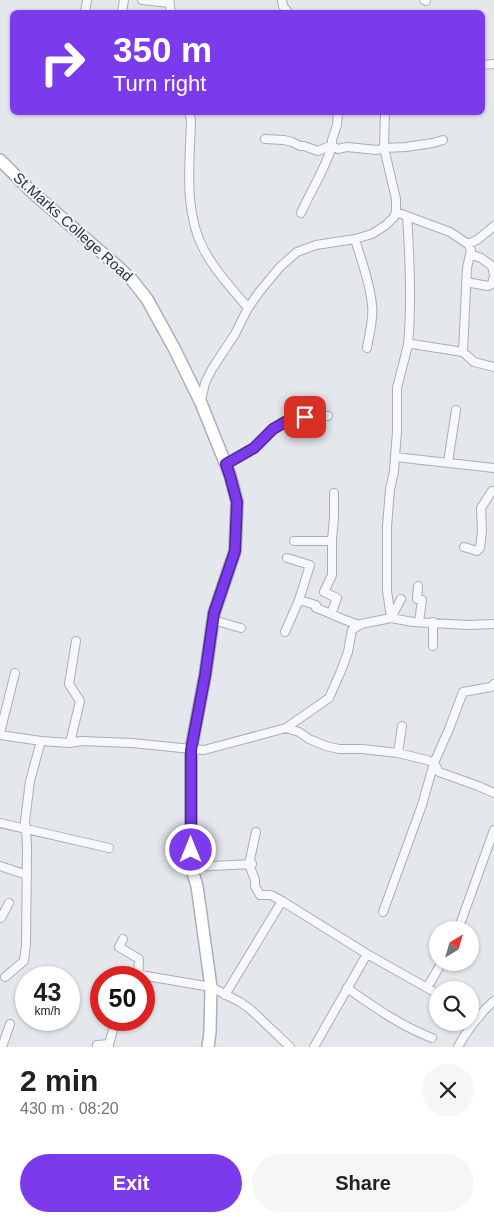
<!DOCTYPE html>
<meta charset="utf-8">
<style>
body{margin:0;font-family:Helvetica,sans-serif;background:#f6f6f6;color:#202124;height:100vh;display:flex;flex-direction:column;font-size:19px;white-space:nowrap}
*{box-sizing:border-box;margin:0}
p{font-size:16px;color:#757577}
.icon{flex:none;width:28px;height:28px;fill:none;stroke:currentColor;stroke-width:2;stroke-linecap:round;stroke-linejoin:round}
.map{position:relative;height:1047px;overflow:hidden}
.details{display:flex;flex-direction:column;background:#fff;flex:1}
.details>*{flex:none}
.top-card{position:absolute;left:10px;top:10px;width:475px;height:105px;border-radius:8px;box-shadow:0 1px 4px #0004;background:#7c3aed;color:#fff;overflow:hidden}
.needle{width:32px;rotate:37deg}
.tools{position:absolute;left:429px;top:921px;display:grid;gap:10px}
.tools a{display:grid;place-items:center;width:50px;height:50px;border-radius:50%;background:#fff;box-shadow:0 1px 4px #0004;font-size:25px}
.speed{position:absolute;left:15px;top:966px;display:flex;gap:10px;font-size:25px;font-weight:700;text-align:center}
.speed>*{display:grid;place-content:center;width:65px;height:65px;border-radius:50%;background:#fff;box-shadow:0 1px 4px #0004;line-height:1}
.speed small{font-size:12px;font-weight:400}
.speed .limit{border:8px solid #d22;background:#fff;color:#111}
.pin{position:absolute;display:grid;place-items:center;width:42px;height:42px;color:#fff;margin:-21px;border-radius:10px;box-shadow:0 2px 8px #0006}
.me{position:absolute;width:55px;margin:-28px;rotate:0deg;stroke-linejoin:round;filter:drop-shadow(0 0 4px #0008)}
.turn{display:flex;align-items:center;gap:18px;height:105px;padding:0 20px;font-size:22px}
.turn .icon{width:65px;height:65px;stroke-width:2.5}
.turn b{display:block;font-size:35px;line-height:42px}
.round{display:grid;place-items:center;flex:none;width:52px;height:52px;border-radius:26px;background:#f6f6f6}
.summary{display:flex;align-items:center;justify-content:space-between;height:85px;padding:0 20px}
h1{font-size:30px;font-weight:600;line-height:38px}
.cta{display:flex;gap:10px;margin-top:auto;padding:10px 20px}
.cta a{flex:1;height:58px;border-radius:30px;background:#7c3aed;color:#fff;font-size:20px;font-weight:600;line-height:58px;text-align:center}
.cta a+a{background:#f6f6f6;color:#202124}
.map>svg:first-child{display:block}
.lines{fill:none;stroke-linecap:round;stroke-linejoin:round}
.street-casing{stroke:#a9aeb7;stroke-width:10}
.secondary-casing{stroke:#a9aeb7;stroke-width:14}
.street{stroke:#f7f8fa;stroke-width:8}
.secondary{stroke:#fff;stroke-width:11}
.route-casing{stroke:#51269a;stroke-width:12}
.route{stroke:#7c3aed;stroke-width:9}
.labels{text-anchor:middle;stroke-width:4;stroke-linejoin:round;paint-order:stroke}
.street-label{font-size:15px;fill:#2b3445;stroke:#f4f6f9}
</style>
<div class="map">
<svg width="494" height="1047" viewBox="0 0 494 1047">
<rect width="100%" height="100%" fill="#e4e7ec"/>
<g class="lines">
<g class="street-casing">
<path id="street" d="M142,0L170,3
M169,0L171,12
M282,0L283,6L288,12
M424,0L426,1
M85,12L87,0
M122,12L124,0
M482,65L494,64
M189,112L191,120C190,162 183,211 204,250C215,271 233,290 248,308
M338,112L337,125L332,140V146L338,149L347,147L377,150L384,148L406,147L433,143L443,140
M265,139L284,140L292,142L300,146H304L318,151L332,145
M396,212L450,232L468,244L471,250L467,268L463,352
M301,213C311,190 324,172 332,146
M407,216C410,260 412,302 408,345
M355,239C361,260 370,282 372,305C374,319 369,334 367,348
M468,244L477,240L494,226
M470,254L481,258L492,266L494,275
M466,282L488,286L492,284L494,276
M201,401L205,383L212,369L235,334L248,308L260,291L280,267L297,252L316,245L355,239L372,234L386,225L394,217L396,212V199L384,148L385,112
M395,457L494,468
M448,462L456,410
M226,464L254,448L273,429L292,417L328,416
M294,541H332
M464,547L477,551L480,548L482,531L481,508L492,491H494
M287,558L310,565L299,600
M418,586L417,599L422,600L419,622
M331,614L337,598L324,592L332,575V540L334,517V493
M391,618L387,591V527L390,489L394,472L395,457L397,432V388L408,345L412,344L463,352L474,362L494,367
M391,618L401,599
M213,620L241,628
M433,622V646
M285,632L299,600L316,605V608C331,613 344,621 360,625
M286,728L329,698L341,671L348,652L352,630L361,624L391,618L413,622L468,625L494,624
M0,733L15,673
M0,735L41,741L70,743L81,741L132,743L191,749L204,750L286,728L299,732L309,739L326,746L339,749H362L398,753L427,760L434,763L449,729L463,692L491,687L494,684
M70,743L80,701L69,684L76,641
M398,753L402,726
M434,763L439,772L478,786L494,793
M0,823L109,848
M256,832L249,864L255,880V886L260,895H271L282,901
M0,866L27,875
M191,867L252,864
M383,912L422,805L434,763
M1,918L9,903
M458,930L494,830
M123,939L119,947L139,959L138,978
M123,972L211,987L240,1002L250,1009L290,1047
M5,977L24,961L26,945L27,848L26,830L25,821L30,781L41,741
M347,988C374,1007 401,1026 432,1038
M427,988L442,962
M225,995L282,901L367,954L438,994
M470,1012L479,1017
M2,1047L10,1024
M97,1047V1045L109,1044
M109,1047V1044L116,1020
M314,1047L367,954
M458,1047C465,1033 482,1011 494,1001"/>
</g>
<g class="secondary-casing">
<path id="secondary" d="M0,160L32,192L116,265L132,280L147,299L174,348L201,403L230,475L237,502L235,551L214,613L205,676L191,749V867L197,886L211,987L210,1032L208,1047"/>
</g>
<use href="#street" class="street"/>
<use href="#secondary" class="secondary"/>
</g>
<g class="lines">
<g class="route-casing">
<path id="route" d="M191,850V750L205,676L214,613L235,551L237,502L230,476L226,464L254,448L273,429L292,418L305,417"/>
</g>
<use href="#route" class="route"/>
</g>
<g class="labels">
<g class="street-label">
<text transform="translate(73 227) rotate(42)" y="5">St.Marks College Road</text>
</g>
</g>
</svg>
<div class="tools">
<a><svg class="needle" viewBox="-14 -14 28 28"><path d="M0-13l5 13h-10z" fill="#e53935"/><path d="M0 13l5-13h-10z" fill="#757577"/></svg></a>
<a><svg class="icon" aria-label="search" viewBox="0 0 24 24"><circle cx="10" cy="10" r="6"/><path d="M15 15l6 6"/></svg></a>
</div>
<div class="speed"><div>43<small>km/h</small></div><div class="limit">50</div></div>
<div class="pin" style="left:305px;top:417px;background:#d93025"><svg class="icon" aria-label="arrive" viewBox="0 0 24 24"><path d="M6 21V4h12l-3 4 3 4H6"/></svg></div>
<svg class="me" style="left:191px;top:850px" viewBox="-20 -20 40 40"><circle r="17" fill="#7c3aed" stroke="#fff" stroke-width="3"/><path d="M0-11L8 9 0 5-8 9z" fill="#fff"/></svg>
<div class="top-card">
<div class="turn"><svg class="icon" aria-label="right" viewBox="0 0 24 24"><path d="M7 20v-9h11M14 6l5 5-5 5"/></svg><div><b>350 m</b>Turn right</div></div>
</div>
</div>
<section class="details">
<div class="summary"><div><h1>2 min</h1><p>430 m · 08:20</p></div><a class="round"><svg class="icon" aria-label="close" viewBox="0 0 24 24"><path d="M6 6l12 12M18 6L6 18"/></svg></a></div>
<div class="cta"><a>Exit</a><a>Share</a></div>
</section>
